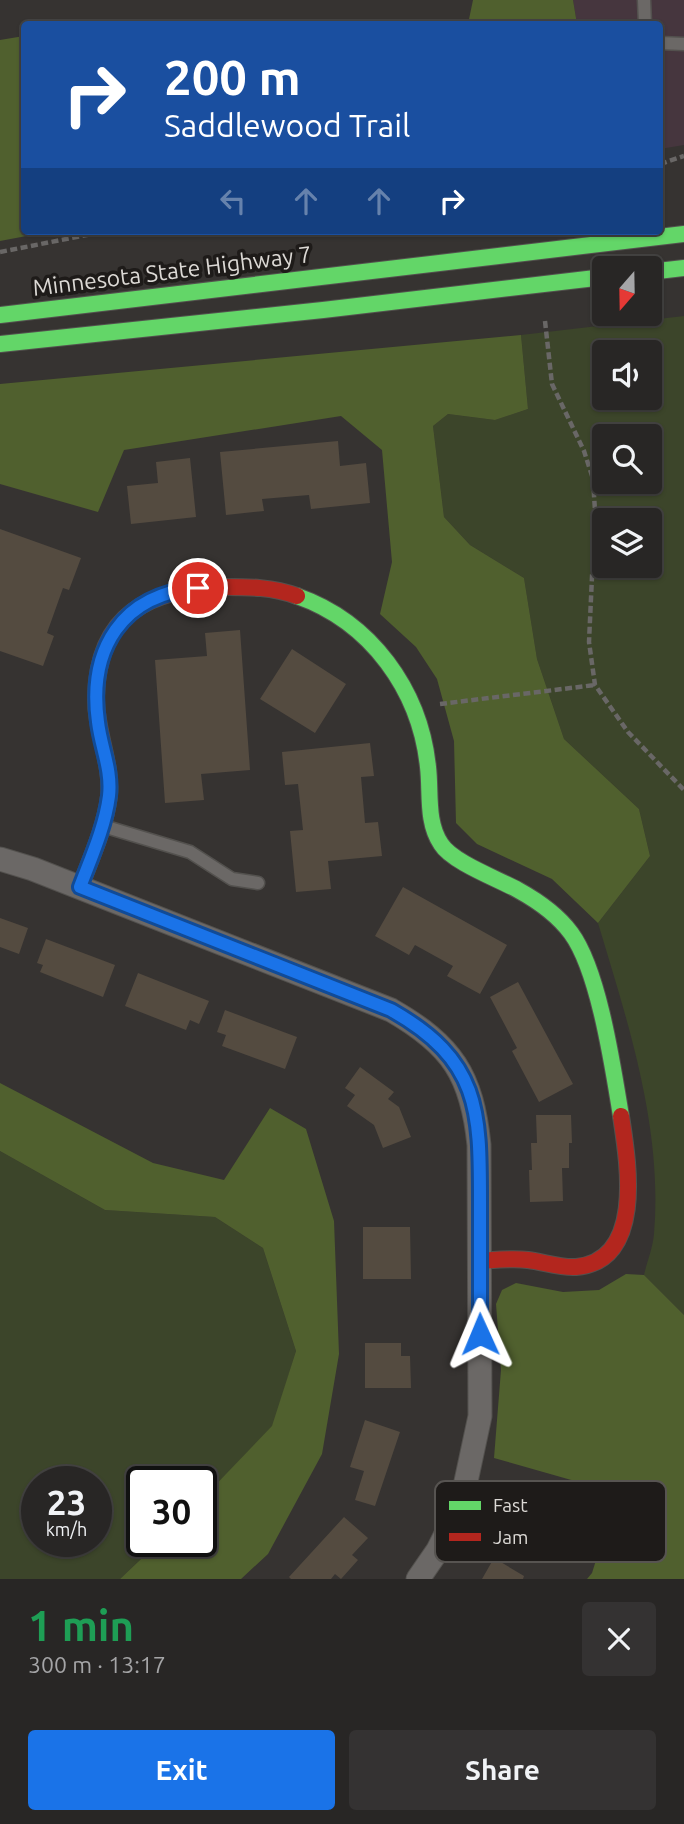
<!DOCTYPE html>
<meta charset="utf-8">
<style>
body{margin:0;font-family:Ubuntu,sans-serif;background:#343232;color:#f1f3f6;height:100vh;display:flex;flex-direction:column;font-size:26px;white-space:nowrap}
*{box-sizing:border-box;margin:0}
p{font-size:23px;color:#a5a5a7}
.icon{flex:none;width:38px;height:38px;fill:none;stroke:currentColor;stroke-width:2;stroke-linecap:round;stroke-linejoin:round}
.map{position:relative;height:1579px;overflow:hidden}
.side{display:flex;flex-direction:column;background:#282625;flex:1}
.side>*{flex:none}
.banner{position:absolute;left:21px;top:21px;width:642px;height:214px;border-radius:7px;box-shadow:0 2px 5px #0004,0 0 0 2px #444342;background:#1a4fa0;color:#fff;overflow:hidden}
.needle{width:46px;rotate:200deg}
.controls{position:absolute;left:592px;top:256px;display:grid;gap:14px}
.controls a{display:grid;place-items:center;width:70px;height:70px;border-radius:7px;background:#282625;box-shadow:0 2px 5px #0004,0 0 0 2px #444342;font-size:35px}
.speed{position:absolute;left:21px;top:1466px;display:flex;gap:14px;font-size:35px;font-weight:700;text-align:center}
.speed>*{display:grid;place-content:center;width:91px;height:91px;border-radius:50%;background:#282625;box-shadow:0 2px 5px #0004,0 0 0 2px #444342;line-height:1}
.speed small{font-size:18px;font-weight:400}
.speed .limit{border:4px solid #111;border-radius:10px;background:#fff;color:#111}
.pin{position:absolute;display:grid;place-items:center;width:60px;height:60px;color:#fff;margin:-30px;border:4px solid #fff;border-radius:50%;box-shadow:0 2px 7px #0007}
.me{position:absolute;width:77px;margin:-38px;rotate:359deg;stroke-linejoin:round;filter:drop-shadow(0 0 5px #0008)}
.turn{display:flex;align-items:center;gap:24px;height:147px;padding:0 28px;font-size:32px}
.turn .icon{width:91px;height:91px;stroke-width:2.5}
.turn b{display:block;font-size:49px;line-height:60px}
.lanes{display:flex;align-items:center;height:66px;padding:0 28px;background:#0003;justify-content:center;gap:35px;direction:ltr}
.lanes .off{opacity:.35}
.round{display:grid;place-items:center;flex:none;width:74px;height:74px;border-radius:7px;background:#343232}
.overview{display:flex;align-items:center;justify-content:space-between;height:119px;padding:0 28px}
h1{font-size:42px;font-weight:700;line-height:52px;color:#1e9e55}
.cta{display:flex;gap:14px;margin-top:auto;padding:14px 28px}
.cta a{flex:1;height:80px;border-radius:7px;background:#1a73e8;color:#fff;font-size:28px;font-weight:700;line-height:80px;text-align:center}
.cta a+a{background:#343232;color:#f1f3f6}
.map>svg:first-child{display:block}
.commercial{fill:#46363e}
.green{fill:#3c452a;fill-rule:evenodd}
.forest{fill:#50602e}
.building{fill:#544b40}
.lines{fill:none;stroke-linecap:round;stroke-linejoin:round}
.lane-casing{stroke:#53514e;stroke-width:15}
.street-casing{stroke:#53514e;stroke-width:25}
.fast-casing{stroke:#53514e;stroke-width:18}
.jam-casing{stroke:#53514e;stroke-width:18}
.path{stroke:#696766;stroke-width:4.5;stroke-dasharray:7 3.5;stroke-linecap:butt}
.lane{stroke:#6b6866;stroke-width:12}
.street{stroke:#6b6866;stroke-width:23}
.fast{stroke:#63d668;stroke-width:16}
.jam{stroke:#b3261e;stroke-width:16}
.route-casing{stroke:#114b97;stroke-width:18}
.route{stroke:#1a73e8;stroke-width:12}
.labels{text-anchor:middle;stroke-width:7;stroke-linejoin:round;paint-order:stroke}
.street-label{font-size:23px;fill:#dcd9d5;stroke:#1e1b19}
.key{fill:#1e1b19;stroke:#575451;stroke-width:2}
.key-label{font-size:19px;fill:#dcd9d5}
</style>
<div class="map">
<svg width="684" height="1579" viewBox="0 0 684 1579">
<rect width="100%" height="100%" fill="#363331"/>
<path class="commercial" d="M573,0H684V145L660,149V24H577Z"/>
<path class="green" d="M684,316V1315L644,1275C647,1262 653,1247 654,1234C663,1128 628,1023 598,923L650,856L639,809L564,739L537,659L524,578L470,545L444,517L433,426L448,414L495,420L528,409L521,335ZM604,352H649V397H604ZM604,436H649V481H604ZM604,520H649V565H604Z
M0,1151L105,1210L215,1217L263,1248L296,1351L273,1426L201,1500V1482H142V1542H159L120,1579H0ZM37,1482H96V1542H37Z"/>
<path class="forest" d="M473,0H573L577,24H468Z
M24,36V231H53L0,241V40Z
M521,335L528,409L495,420L448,414L433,426L444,517L470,545L524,578L537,659L564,739L639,809L650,856L598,923L552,879L477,844L456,823L454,741L437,679L416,647L380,614L392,562L382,450L341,416L124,450L98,512L0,484V384Z
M0,1083L153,1163L224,1180L270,1108L306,1129L334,1221L339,1354L322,1454L268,1554L241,1579H120L159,1542H201V1500L272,1426L296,1351L263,1248L215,1217L105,1210L0,1151Z
M626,1274L644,1275L684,1315V1579H587L592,1573L617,1493L494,1458L501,1370L496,1304L502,1290L516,1283L563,1292L599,1290Z"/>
<path class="building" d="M338,441L340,466L366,463L370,503L311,509L309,495L262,499L264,511L226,515L220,452Z
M190,458L196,517L131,524L127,486L158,483L156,462Z
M0,529L81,558L69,590L63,588L47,633L54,636L43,666L0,651Z
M240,630L250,770L201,774L204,800L165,803L155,660L207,656L205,633Z
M292,649L346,684L315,733L260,699Z
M370,743L374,776L361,777L365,823L378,822L382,856L328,861L331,889L296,892L290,831L303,830L298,784L285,785L282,752Z
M403,887L507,945L480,994L447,976L453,966L415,945L409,955L375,936Z
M0,918L28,928L19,954L0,947Z
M46,939L115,965L103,997L40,972L43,965L37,963Z
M138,973L209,1001L199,1024L190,1020L186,1030L125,1006Z
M518,982L573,1084L539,1102L512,1051L517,1048L490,997Z
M225,1010L297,1037L285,1069L222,1046L226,1035L217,1032Z
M360,1067L394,1092L388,1099L399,1107L411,1137L383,1148L374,1125L347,1106L355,1095L345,1088Z
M536,1115H571L572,1143H569V1168H562L563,1201L530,1202L529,1170H532L531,1143H537Z
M363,1227H410L411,1279H363Z
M365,1343H401V1356H410L411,1388H365Z
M365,1420L400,1432L375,1506L355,1500L364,1471L350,1467Z
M344,1517L368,1538L352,1555L358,1560L341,1579L335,1574L331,1579H291L289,1577Z
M494,1558L524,1576L523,1579H482Z"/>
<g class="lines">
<g class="lane-casing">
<path id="lane" d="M644,0L645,24
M660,43L684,44
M103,826L190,852L232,879L258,883"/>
</g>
<g class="street-casing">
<path id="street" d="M0,859L33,869L391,1010C452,1045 472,1075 479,1145L480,1416L465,1486L454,1518L438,1550L418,1579"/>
</g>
<g class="fast-casing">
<path id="fast" d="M649,272L684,268
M0,315L684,234
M0,344L323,310L604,277
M297,596C371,622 420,690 428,767C431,792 426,822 441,844C452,862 498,879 518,890C538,901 557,914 571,933C599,971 613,1068 621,1116"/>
</g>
<g class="jam-casing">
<path id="jam" d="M80,887C91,858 105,828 109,796C112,762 95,730 96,696C98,614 150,588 224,587C250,587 272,587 297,596
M480,1261C496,1260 512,1258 528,1260C544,1262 560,1268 576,1267C645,1261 628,1162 621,1116"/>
</g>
<path class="path" d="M660,164L684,156
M0,252L107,231
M545,321L552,384L584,451L593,479L595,511L589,642L595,685L628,732L684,790
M440,704L595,685"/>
<use href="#lane" class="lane"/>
<use href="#street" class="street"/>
<use href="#fast" class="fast"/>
<use href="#jam" class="jam"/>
</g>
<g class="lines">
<g class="route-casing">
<path id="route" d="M198,588C122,594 88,649 98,722C101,748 112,769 109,796C105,827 91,858 80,887L391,1010C481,1061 480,1111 480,1205C480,1248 480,1291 480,1334"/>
</g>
<use href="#route" class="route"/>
</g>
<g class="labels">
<g class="street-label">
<text transform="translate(172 271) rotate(-7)" y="8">Minnesota State Highway 7</text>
</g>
</g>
<rect x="435" y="1481" width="231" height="81" rx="10" class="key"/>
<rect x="449" y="1501" width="32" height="9" fill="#63d668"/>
<rect x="449" y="1533" width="32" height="8" fill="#b3261e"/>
<g class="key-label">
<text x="493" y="1512">Fast</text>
<text x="493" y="1544">Jam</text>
</g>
</svg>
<div class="controls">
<a><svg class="needle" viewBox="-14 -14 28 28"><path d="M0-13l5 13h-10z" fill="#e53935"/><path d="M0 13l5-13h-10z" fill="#a5a5a7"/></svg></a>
<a><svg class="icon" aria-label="sound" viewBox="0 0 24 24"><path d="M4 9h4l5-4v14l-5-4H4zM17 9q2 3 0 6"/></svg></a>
<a><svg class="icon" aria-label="search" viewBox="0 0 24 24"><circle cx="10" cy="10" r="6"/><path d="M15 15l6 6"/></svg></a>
<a><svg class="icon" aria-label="layers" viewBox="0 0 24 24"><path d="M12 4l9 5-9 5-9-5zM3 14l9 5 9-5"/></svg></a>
</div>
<div class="speed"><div>23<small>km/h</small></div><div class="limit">30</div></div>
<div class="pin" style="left:198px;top:588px;background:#d93025"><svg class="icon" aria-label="arrive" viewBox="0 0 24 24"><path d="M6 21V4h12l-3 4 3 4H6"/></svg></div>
<svg class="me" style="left:480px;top:1334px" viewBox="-20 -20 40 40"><path d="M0-17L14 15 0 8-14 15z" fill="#1a73e8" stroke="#fff" stroke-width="4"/></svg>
<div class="banner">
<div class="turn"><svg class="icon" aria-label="right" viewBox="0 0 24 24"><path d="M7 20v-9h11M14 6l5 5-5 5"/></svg><div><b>200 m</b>Saddlewood Trail</div></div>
<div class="lanes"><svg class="icon off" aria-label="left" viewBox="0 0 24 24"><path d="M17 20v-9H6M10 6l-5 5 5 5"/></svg><svg class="icon off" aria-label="ahead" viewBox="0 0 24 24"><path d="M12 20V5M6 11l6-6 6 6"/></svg><svg class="icon off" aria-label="ahead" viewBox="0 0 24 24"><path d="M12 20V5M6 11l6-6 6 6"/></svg><svg class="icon" aria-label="right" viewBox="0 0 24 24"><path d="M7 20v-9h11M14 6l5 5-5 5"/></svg></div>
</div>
</div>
<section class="side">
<div class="overview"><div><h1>1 min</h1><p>300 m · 13:17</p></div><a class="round"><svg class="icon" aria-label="close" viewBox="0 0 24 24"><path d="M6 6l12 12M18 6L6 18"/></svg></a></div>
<div class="cta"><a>Exit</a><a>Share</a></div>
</section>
